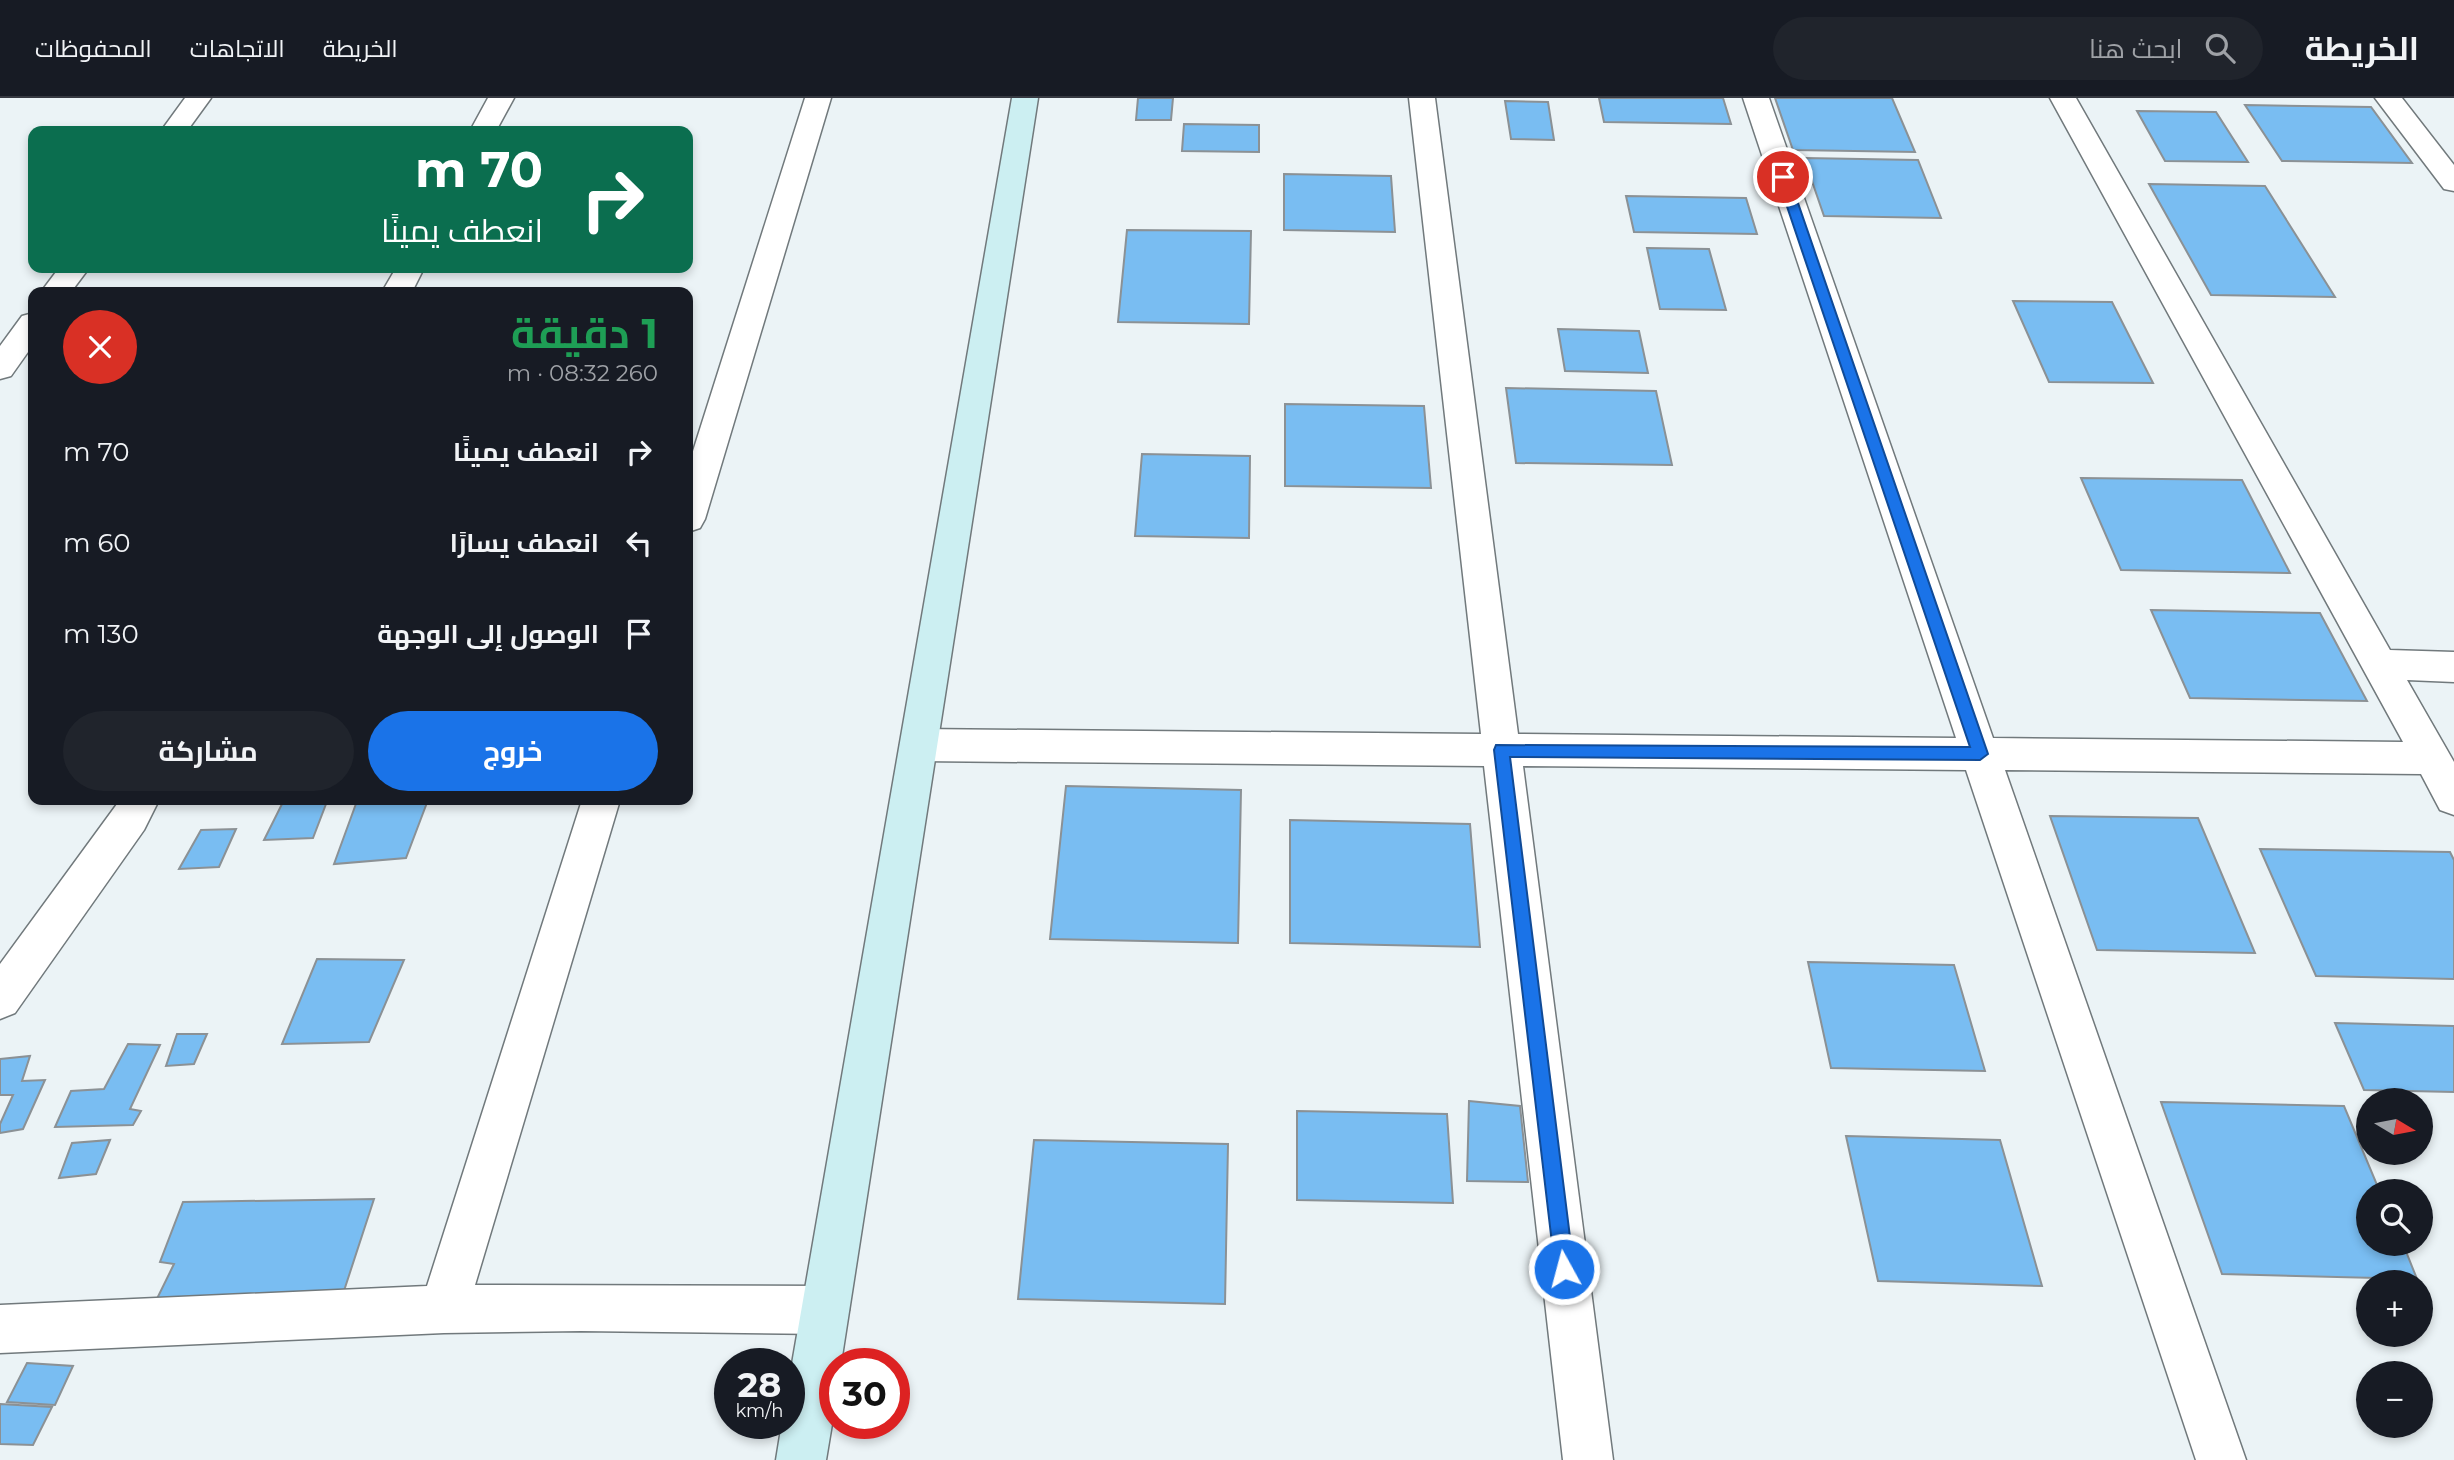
<!DOCTYPE html>
<html lang="ar">
<meta charset="utf-8">
<style>
body{margin:0;font-family:Montserrat,Cairo,sans-serif;background:#20242c;color:#f1f3f6;direction:rtl;height:100vh;display:flex;flex-direction:column;font-size:26px;white-space:nowrap}
*{box-sizing:border-box;margin:0}
p{font-size:23px;color:#9ea1a6}
.icon{flex:none;width:38px;height:38px;fill:none;stroke:currentColor;stroke-width:2;stroke-linecap:round;stroke-linejoin:round}
.map{position:relative;flex:1;overflow:hidden;direction:ltr}
.panel{position:absolute;left:28px;top:189px;width:665px;height:518px;display:flex;flex-direction:column;background:#171b24;border-radius:14px;box-shadow:0 4px 10px #0003;direction:rtl}
.panel>*{flex:none}
.guide{position:absolute;left:28px;top:28px;width:665px;height:147px;border-radius:14px;box-shadow:0 4px 10px #0003;direction:rtl;background:#0b6e4f;color:#fff;overflow:hidden}
.needle{width:46px;rotate:100deg}
.buttons{position:absolute;left:2356px;top:990px;display:grid;gap:14px}
.buttons a{display:grid;place-items:center;width:77px;height:77px;border-radius:50%;background:#171b24;box-shadow:0 4px 10px #0003;font-size:35px}
.speed{position:absolute;left:714px;top:1250px;display:flex;gap:14px;font-size:35px;font-weight:700;text-align:center}
.speed>*{display:grid;place-content:center;width:91px;height:91px;border-radius:50%;background:#171b24;box-shadow:0 4px 10px #0003;line-height:1}
.speed small{font-size:18px;font-weight:400}
.speed .limit{border:10px solid #d22;background:#fff;color:#111}
.pin{position:absolute;display:grid;place-items:center;width:60px;height:60px;color:#fff;margin:-30px;border:4px solid #fff;border-radius:50%;box-shadow:0 2px 7px #0007}
.me{position:absolute;width:77px;margin:-38px;rotate:353deg;stroke-linejoin:round;filter:drop-shadow(0 0 5px #0008)}
.turn{display:flex;align-items:center;gap:24px;height:147px;padding:0 35px;font-size:32px}
.turn .icon{width:91px;height:91px;stroke-width:2.5}
.turn b{display:block;font-size:49px;line-height:60px}
.round{display:grid;place-items:center;flex:none;width:74px;height:74px;border-radius:37px;background:#20242c}
.overview{display:flex;align-items:center;justify-content:space-between;height:119px;padding:0 35px}
h1{font-size:42px;font-weight:700;line-height:52px;color:#1e9e55}
.button{display:flex;gap:14px;margin-top:auto;padding:14px 35px}
.button a{flex:1;height:80px;border-radius:42px;background:#1a73e8;color:#fff;font-size:28px;font-weight:700;line-height:80px;text-align:center}
.button a+a{background:#20242c;color:#f1f3f6}
ul{padding:0;list-style:none}
li{display:flex;align-items:center;gap:21px;height:91px;padding:0 35px}
li div{flex:1}
li b{display:block;font-size:26px}
li em{font-style:normal}
header{display:flex;align-items:center;gap:42px;box-sizing:border-box;height:98px;padding:0 35px;background:#171b24;border-bottom:2px solid #363941}
header strong{font-size:33px}
nav{display:flex;gap:38px;margin-inline-start:auto;font-size:24px}
.search{width:490px;height:63px;background:#20242c;display:flex;align-items:center;gap:18px;box-sizing:border-box;padding:0 24px;border-radius:38px;color:#9ea1a6;font-size:26px}
.map>svg:first-child{display:block}
.building{fill:#79bdf2;stroke:#8b9195;stroke-width:2}
.lines{fill:none;stroke-linecap:round;stroke-linejoin:round}
.street-casing{stroke:#71797c;stroke-width:3}
.secondary-casing{stroke:#71797c;stroke-width:3}
.street{fill:#fff;fill-rule:evenodd}
.secondary{fill:#cceff2;fill-rule:evenodd}
.route{fill:#1a73e8;stroke:#114b97;stroke-width:2}
</style>
<header>
<strong>الخريطة</strong>
<div class="search"><svg class="icon" aria-label="search" viewBox="0 0 24 24"><circle cx="10" cy="10" r="6"/><path d="M15 15l6 6"/></svg>ابحث هنا</div>
<nav><a>الخريطة</a><a>الاتجاهات</a><a>المحفوظات</a></nav>
</header>
<div class="map">
<svg width="2454" height="1362" viewBox="0 0 2454 1362">
<rect width="100%" height="100%" fill="#ebf3f6"/>
<path class="building" d="M1138,0H1173L1171,22H1136Z
M1599,0H1723L1731,26L1604,24Z
M1775,0H1892L1915,54L1793,52Z
M1505,3L1548,4L1554,42L1511,41Z
M2245,7L2371,9L2412,65L2282,63Z
M2137,13L2216,14L2248,64L2165,63Z
M1184,26L1259,27V54L1182,53Z
M1804,60L1918,62L1941,120L1824,118Z
M1284,76L1391,78L1395,134L1284,132Z
M2149,86L2265,88L2335,199L2211,197Z
M1626,98L1746,100L1757,136L1634,134Z
M1127,132L1251,133L1249,226L1118,224Z
M1647,150L1709,151L1726,212L1660,211Z
M2013,203L2112,204L2153,285L2049,284Z
M1558,231L1639,233L1648,275L1565,273Z
M1506,290L1656,293L1672,367L1516,365Z
M1285,306L1424,308L1431,390L1285,388Z
M1142,356L1250,358L1249,440L1135,438Z
M2081,380L2242,382L2290,475L2121,472Z
M2151,512L2320,515L2367,603L2190,600Z
M1066,688L1241,692L1238,845L1050,841Z
M428,702L406,760L334,766L357,703Z
M282,706H326L313,740L264,742Z
M2050,718L2198,720L2255,855L2097,852Z
M1290,722L1470,726L1480,849L1290,845Z
M236,731L219,769L179,771L201,732Z
M2260,751L2450,754L2454,762V881L2316,878Z
M317,861L404,862L369,944L282,946Z
M1808,864L1954,867L1985,973L1831,970Z
M2335,925L2454,928V994L2364,992Z
M177,936H207L194,966L166,968Z
M128,946L160,947L130,1011L141,1013L133,1027L55,1029L71,993L104,991Z
M30,958L22,983L45,982L23,1031L0,1035V1026L13,997H0V961Z
M1469,1003L1520,1008L1528,1084L1467,1083Z
M2161,1004L2344,1008L2380,1094H2368V1146H2403L2417,1181L2222,1176Z
M1297,1013L1447,1016L1453,1105L1297,1102Z
M1846,1038L2000,1042L2042,1188L1878,1183Z
M110,1042L96,1076L59,1080L72,1045Z
M1034,1042L1228,1046L1225,1206L1018,1201Z
M374,1101L339,1208L149,1217L174,1166L160,1164L183,1104Z
M27,1265L73,1268L55,1307L7,1304Z
M0,1306L52,1309L33,1347L0,1346Z"/>
<g class="lines">
<g class="street-casing">
<path id="street" d="M185,0H211L187,33H161Z
M488,0H514L496,33H470Z
M805,0H831L705,421L700,430L688,434V369Z
M1409,0H1435L1518,636L1956,640L1743,0H1769L1993,640L2403,644L2050,0H2076L2390,552L2454,554V584L2407,582L2454,664V717L2440,712L2421,676L2005,672L2246,1362H2196L1966,672L1523,668L1613,1362H1563L1484,668L919,663L906,658L900,647L906,636L919,631L1481,636Z
M2375,0H2402L2454,67V93L2444,91Z
M59,170H89L71,194H41Z
M396,170H424L412,194H382Z
M33,215V247L11,278L0,281V248L22,218Z
M120,702H159L144,732L15,915L0,921V866Z
M582,702H620L475,1187L825,1188L842,1195L849,1212L842,1229L825,1236L581,1233L444,1235L0,1255V1207L427,1188Z"/>
</g>
<g class="secondary-casing">
<path id="secondary" d="M1012,0H1038L841,1265H835V1308L826,1362H776L782,1325H789V1283Z"/>
</g>
<use href="#street" class="street"/>
<use href="#secondary" class="secondary"/>
</g>
<path class="route" d="M1783,75L1789,79L1988,656L1980,662L1510,659L1574,1171L1571,1178L1564,1181L1558,1178L1555,1171L1494,652L1496,647L1970,649L1777,79Z"/>
</svg>
<div class="buttons">
<a><svg class="needle" viewBox="-14 -14 28 28"><path d="M0-13l5 13h-10z" fill="#e53935"/><path d="M0 13l5-13h-10z" fill="#9ea1a6"/></svg></a>
<a><svg class="icon" aria-label="search" viewBox="0 0 24 24"><circle cx="10" cy="10" r="6"/><path d="M15 15l6 6"/></svg></a>
<a>+</a>
<a>−</a>
</div>
<div class="speed"><div>28<small>km/h</small></div><div class="limit">30</div></div>
<div class="pin" style="left:1783px;top:79px;background:#d93025"><svg class="icon" aria-label="arrive" viewBox="0 0 24 24"><path d="M6 21V4h12l-3 4 3 4H6"/></svg></div>
<svg class="me" style="left:1564px;top:1171px" viewBox="-20 -20 40 40"><circle r="17" fill="#1a73e8" stroke="#fff" stroke-width="3"/><path d="M0-11L8 9 0 5-8 9z" fill="#fff"/></svg>
<div class="guide">
<div class="turn"><svg class="icon" aria-label="right" viewBox="0 0 24 24"><path d="M7 20v-9h11M14 6l5 5-5 5"/></svg><div><b>70 m</b>انعطف يمينًا</div></div>
</div>
<section class="panel">
<div class="overview"><div><h1>1 دقيقة</h1><p>260 m · 08:32</p></div><a class="round" style="background:#d93025;color:#fff"><svg class="icon" aria-label="close" viewBox="0 0 24 24"><path d="M6 6l12 12M18 6L6 18"/></svg></a></div>
<ul>
<li><svg class="icon" aria-label="right" viewBox="0 0 24 24"><path d="M7 20v-9h11M14 6l5 5-5 5"/></svg><div><b>انعطف يمينًا</b></div><em>70 m</em></li>
<li><svg class="icon" aria-label="left" viewBox="0 0 24 24"><path d="M17 20v-9H6M10 6l-5 5 5 5"/></svg><div><b>انعطف يسارًا</b></div><em>60 m</em></li>
<li><svg class="icon" aria-label="arrive" viewBox="0 0 24 24"><path d="M6 21V4h12l-3 4 3 4H6"/></svg><div><b>الوصول إلى الوجهة</b></div><em>130 m</em></li>
</ul>
<div class="button"><a>خروج</a><a>مشاركة</a></div>
</section>
</div>
